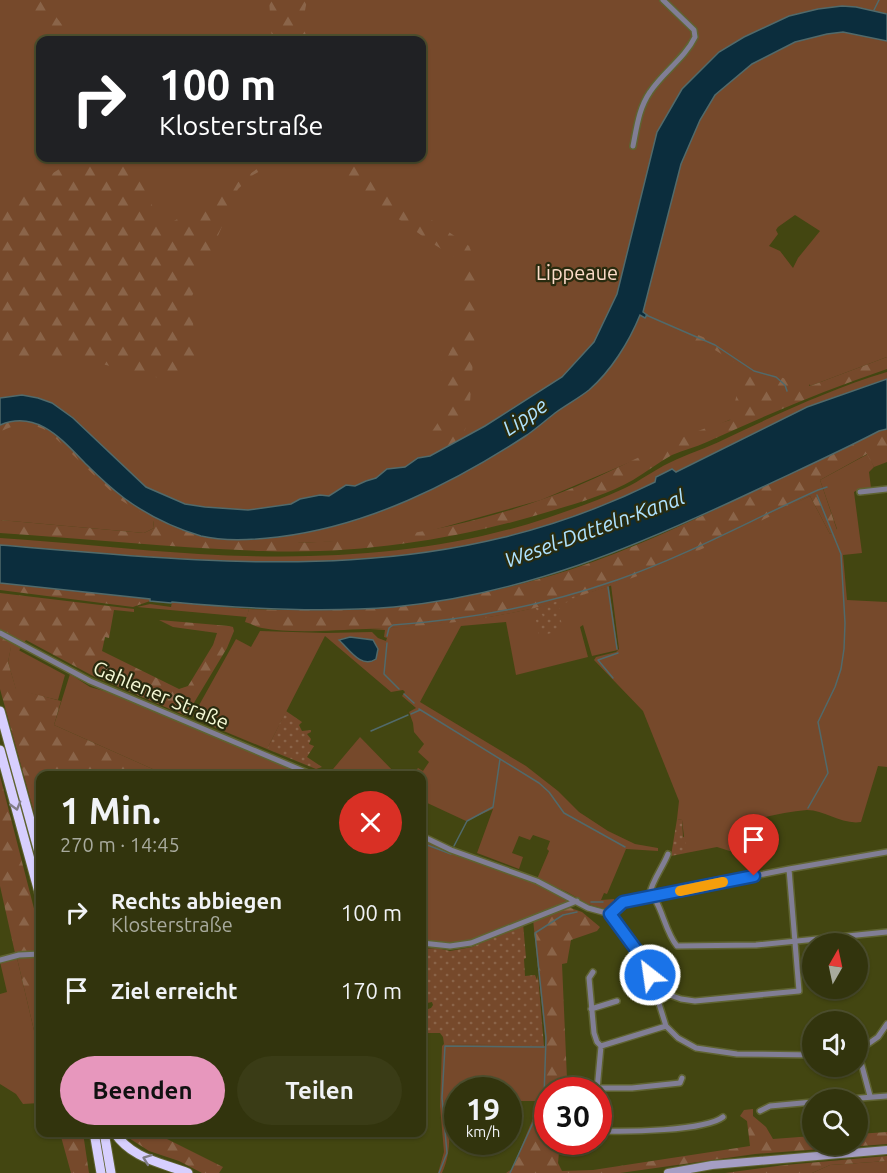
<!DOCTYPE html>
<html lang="de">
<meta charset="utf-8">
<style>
body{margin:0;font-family:Ubuntu,sans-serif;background:#3a3c16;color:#f1f3f6;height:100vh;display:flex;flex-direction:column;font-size:22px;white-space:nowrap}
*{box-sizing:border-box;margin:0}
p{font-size:20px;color:#a8aa9d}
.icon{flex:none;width:33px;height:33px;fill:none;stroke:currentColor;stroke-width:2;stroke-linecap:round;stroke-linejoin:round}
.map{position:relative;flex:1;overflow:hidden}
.side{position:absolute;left:36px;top:771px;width:390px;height:366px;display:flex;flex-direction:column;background:#32340d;border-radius:12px;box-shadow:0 2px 4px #0004,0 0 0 2px #4d4f2e}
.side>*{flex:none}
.guide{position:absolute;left:36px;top:36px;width:390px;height:126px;border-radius:12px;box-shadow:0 2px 4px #0004,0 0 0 2px #4d4f2e;background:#202124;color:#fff;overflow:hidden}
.needle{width:39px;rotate:9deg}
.tools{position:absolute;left:802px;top:933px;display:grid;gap:12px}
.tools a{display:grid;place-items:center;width:66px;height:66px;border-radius:50%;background:#32340d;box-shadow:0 2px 4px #0004,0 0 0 2px #4d4f2e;font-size:30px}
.speed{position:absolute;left:444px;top:1077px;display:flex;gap:12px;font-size:30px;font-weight:700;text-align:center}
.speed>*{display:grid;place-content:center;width:78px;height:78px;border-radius:50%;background:#32340d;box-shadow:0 2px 4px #0004,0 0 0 2px #4d4f2e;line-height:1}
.speed small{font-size:15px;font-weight:400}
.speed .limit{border:9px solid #d22;background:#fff;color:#111}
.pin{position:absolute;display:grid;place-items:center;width:51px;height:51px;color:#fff;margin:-62px -26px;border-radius:50% 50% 50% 0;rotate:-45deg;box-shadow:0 0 6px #0007}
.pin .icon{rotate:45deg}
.me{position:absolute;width:66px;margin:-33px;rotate:330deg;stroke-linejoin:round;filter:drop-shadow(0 0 4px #0008)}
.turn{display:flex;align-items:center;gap:21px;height:126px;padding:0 24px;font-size:27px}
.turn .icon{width:78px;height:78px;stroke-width:2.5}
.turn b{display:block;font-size:42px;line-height:51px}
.round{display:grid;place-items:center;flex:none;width:63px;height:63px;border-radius:32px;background:#3a3c16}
.headline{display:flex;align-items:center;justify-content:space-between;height:102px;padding:0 24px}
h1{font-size:36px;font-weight:700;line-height:45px}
.action{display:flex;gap:12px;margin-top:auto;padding:12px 24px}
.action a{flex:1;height:69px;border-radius:36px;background:#e797bd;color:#111;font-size:24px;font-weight:700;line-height:69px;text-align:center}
.action a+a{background:#3a3c16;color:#f1f3f6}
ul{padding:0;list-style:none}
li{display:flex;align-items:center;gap:18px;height:78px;padding:0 24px}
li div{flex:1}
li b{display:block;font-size:22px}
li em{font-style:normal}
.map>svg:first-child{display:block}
.green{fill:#76492b;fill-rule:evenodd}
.forest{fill:url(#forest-firs)}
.garden{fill:url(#garden-dots)}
.water{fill:#0b2d3d;stroke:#516a6b;stroke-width:1.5}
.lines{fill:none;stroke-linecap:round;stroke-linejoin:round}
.stream{stroke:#516a6b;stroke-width:1.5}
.street-casing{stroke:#5f6331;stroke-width:8}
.secondary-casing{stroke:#5f6331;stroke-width:10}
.highway-casing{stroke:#5f6331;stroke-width:11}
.street{stroke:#817e95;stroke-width:5}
.secondary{stroke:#a59ec4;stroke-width:8}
.highway{stroke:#d7cffe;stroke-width:9}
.oneway{stroke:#807d86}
.route-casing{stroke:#114b97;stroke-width:15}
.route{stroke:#1a73e8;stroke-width:10}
.slow{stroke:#f59e0b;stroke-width:10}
.labels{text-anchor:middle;stroke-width:4.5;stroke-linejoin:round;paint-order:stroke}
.park-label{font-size:20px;fill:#fcdcc9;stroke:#292b0f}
.street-label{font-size:20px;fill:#f5f9d6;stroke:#292b0f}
.water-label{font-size:21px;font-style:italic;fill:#aee2ff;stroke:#292b0f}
</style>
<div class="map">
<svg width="887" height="1173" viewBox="0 0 887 1173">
<defs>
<pattern id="forest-firs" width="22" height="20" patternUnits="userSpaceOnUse" patternTransform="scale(1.5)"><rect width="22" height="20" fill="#76492b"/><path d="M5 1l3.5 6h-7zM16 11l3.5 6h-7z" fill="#8a6449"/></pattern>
<pattern id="garden-dots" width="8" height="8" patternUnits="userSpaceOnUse" patternTransform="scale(1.5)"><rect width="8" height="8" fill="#76492b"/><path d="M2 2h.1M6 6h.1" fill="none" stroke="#8a6449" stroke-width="1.8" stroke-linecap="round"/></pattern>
</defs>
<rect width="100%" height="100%" fill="#434611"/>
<path class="green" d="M0,0H887V357L810,386L809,384V386L541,500L426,532L373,540L297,543L264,542L219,540L153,521L154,528L144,533L0,520ZM40,40H422V158H40ZM795,215L820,231L798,258L793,268L780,251L769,246L778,234L776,230L778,227Z
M887,372V379L807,407L675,472L671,470L656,477L655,482C440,589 230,564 0,545V538C66,542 132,550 199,554C315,561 436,555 547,518C573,509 600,500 625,488C640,481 654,470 669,463C687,454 707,448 725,439C778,414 830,389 887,372Z
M868,454L874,467L869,472L871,488L859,489L854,492L862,553L843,555L847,600L887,602V767L878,766L861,822C842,825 825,810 807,810C782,812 757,819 733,825L736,853L717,847L686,853L682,820L677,819L679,801L643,711L594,660L596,657L616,652L619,649L611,585L668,563L810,496L830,534L837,529L820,480Z
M609,586L618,650L592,656L583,625L580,627L588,657L516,675L506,622L461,626L420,702L526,766L558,791L579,812L608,831L635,844L658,848V851L626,849L607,894L604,893L601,900L614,899L615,904L608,910L588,904L567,892L537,879L549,851L547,849L550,841L533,835L530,840L519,836L512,853L523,857L519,869L477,853L493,809L466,821L423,801L422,776L412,775L418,768L423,771L429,762L418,752L424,744L414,732L413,723L409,712L416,708L402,696L405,692L403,690L391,692L325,636L267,749L209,725L193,716L236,639L251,647L260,631L326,633L372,632L378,638L386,641L387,638L384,637L385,630L370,629C422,626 474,621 525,610C554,604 581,595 609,586Z
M172,602L249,609L247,617L137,607L150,604L171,607Z
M11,646L65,675L58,700L16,690L8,662Z
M70,674L90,687L108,692L311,775H166L54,725Z
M360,737L397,775H398H328Z
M422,839L539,885L569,900L568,903L476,940L451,944L422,941V930L427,920L422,919Z
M17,958L40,1056V1103L23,1104L16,1094L0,1084V994L7,992L0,962Z
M444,1044L543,1045L546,1047V1095L541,1101H509L508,1090H458L457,1099H446C449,1125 453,1149 442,1173H438L444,1152L440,1106L442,1046Z
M887,1161V1173H812L830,1165Z"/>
<path class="forest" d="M20,0H43L74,40H51Z
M269,0H307L303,21L307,40H272Z
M77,158H131L162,228L222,193L273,158H282L253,175L238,189L190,301L197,353L180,383L69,356L0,358V206Z
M313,158H342L469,246L475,261V332L469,416L464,433L465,437L430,456L423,457L431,433L439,421L445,399L439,377L460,328L461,261L435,245Z
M686,330L715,342L756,370L810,386L887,357V369C825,390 766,415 707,442C696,447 684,450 672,455C659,462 646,472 633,480C609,494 578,503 551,511C460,539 359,555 263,551C175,548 88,539 0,533V520L144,533L154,528L153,520L119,499L49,432C32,422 17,423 0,432V425C47,404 78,459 109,486C126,501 145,514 167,523C216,543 246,540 298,535V543C330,541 362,540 394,536C455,528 518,510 575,487C627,465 676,436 730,420L744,368L702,342L698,348L694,349L680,340Z
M887,429V462L874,467L867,454L820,480L837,530L830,534L810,496C729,538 643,579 555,603C494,619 429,627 366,629C335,630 292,634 262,628C256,627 252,624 245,622L249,609C351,613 452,605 550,576C622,555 689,522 756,490C797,471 839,452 879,431Z
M0,583L150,599V601L133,607L0,590Z
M0,593L134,609V612L114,610L109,638L105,637L102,651L179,689L188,686L213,645L217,633L173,627L159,620L229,626L233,627L234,631L227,648L186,716L93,676L26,640L24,643L0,630Z
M0,636L21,647L19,651L11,647L8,662L16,689L61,701L54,725L166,775L40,776V834L0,689Z
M0,776L40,932V1056L17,958L20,957L18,953H15L0,886Z
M568,907L582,912L600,927L597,931L571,940L567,963L562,964L567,1079L565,1090H548V1142H560L558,1163L562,1171L593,1170L750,1146L747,1121L740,1116L744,1110L753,1109V1116L766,1127L773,1139L813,1136V1144H858V1134L887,1132V1144L755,1154L620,1173H506L512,1169L542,1097H545L546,1095V1047L533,919Z
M60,1133H83L89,1173H71Z
M121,1133H155L223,1167L219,1173H202L179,1161L149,1151Z
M887,1156V1161L830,1165L812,1173H725L785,1165Z"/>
<path class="garden" d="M576,596V599L559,605L560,609H557L564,630L539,636L536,620L543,616L535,608Z
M286,711L302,722L299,725L302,731L311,730V732L307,734L311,739L309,744L314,746L307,757L322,767L316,769L267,749Z
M677,819L682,820L683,837L686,836V853L671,856Z
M523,923L526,958L524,959L525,976L535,975L537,980L538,975L544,1046L444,1044L443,1037L440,1033H422V1011L431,1008L433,1005L432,1002L422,1004V949L437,948L450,951L472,947Z"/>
<path class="water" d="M842,6L856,7L887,14V41L843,32L827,34L795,42L752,64L715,95L700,120L681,164L643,312L647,315L645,318L640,315C629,342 611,371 589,390C579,398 566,405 555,413C546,420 537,428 527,435C452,484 368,526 278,537C253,540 226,542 201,536C174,528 147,515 124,498C111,488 99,477 87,465C63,441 38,409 0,425V398L22,395L38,398L52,403L73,418L146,487L185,504L205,507L248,510L291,504L300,499L320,495L329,496L346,485L355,486L366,481L376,478L387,469L405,467L418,458L430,456L485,426L562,377L594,342L617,294L657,132L682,89L719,52L744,37L789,16L818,9Z
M887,379V429L879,431C837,453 794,472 752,492C635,547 525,594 394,607C320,613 246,609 172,602L171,603L150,601V599L0,583V545C230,564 439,589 655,482L656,477L672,469L676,472L807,407Z
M350,637L373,640L378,649L376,659C361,669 349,649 339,640Z"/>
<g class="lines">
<path class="stream" d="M874,10L879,0
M646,315L715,345L754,371L776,377L785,385L787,391
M608,587L617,649
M387,636L389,628L393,625C469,620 545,605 617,580C686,556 751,520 818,490L827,487
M387,643L384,674L399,689
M613,678L598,660L618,653
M404,694L414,703
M419,709L539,783L549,792L564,813L625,847
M411,714L420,710
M371,731L408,715
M808,808L828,773L818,722L835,687L841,669L844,649L845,623L841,554L817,495
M422,843L451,854
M454,846L467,821L493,807L500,759
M591,902H603
M544,1097L546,1038L535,933L563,915L577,912
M439,1173L447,1153L442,1098L445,1046L544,1047
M510,1173L543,1101"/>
<g class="street-casing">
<path id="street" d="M633,146C637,126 639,108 650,92C663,72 685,58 695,37L694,30L663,0
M860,492L887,489
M0,633L90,681L315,776
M422,836L451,850L537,881L588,908L610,914L643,959L650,975L666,1026L678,1038L696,1048L737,1054L813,1055
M668,854C663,867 652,881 650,893C661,902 665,932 677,946L756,945L887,932
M610,914L623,902L789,869L887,852
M422,943L450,946L471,943L577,901
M0,960L19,955L40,954
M593,972L589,978L594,1033L597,1042L601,1046
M667,994L681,999L695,1001L799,991L789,869
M591,1009L617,1001
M858,1051L870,1096
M858,1051L878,1037L887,1024
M598,1088H632L680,1083L682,1078
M597,1090L601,1046L666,1026
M834,1100L887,1096
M760,1111L770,1106L813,1102
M600,1131C625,1132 705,1131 723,1117"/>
</g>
<g class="secondary-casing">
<path id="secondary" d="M668,1173L712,1165L887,1150"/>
</g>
<g class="highway-casing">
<path id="highway" d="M0,711L40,856
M0,750L40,896
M94,1132L101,1173
M104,1132L111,1173
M114,1132C132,1159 160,1162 188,1173"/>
</g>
<use href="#street" class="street"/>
<use href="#secondary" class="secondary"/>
<use href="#highway" class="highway"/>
</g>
<defs><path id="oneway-chevron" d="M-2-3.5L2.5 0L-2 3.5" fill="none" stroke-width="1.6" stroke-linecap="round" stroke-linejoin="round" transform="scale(1.5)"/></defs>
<g class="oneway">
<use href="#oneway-chevron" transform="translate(16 806) rotate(74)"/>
<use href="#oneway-chevron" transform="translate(147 1159) rotate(-159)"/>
</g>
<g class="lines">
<g class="route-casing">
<path id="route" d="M650,975L643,959L610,914L623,902L754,876"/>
</g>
<use href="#route" class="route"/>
<path class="slow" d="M680,891L723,882"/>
</g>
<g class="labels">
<g class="park-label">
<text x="577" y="280">Lippeaue</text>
</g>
<g class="street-label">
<text transform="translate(161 695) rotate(23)" y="7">Gahlener Straße</text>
</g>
<g class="water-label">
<text transform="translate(525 417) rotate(-34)" y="7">Lippe</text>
<text transform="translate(595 529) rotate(-20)" y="7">Wesel-Datteln-Kanal</text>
</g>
</g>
</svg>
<div class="tools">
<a><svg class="needle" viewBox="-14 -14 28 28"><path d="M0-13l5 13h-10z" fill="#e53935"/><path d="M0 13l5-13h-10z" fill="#a8aa9d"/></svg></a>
<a><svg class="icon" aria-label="sound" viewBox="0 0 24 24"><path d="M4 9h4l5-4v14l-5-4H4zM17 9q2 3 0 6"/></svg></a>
<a><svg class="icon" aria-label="search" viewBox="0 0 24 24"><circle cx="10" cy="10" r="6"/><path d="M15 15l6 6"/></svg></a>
</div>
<div class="speed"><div>19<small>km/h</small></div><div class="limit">30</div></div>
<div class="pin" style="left:754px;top:876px;background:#d93025"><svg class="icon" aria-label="arrive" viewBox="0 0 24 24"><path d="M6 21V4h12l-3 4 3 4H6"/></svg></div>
<svg class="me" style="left:650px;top:975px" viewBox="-20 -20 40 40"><circle r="17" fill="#1a73e8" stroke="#fff" stroke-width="3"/><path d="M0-11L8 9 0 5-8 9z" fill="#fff"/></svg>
<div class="guide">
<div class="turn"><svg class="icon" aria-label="right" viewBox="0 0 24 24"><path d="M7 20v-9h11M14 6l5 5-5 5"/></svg><div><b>100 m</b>Klosterstraße</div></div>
</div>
<section class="side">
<div class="headline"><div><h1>1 Min.</h1><p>270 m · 14:45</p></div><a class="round" style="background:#d93025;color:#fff"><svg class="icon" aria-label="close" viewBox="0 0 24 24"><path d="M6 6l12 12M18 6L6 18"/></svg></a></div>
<ul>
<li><svg class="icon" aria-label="right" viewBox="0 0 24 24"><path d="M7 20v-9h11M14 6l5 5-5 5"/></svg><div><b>Rechts abbiegen</b><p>Klosterstraße</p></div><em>100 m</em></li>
<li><svg class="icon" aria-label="arrive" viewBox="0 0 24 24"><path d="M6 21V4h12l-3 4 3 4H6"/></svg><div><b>Ziel erreicht</b></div><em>170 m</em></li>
</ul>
<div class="action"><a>Beenden</a><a>Teilen</a></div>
</section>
</div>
